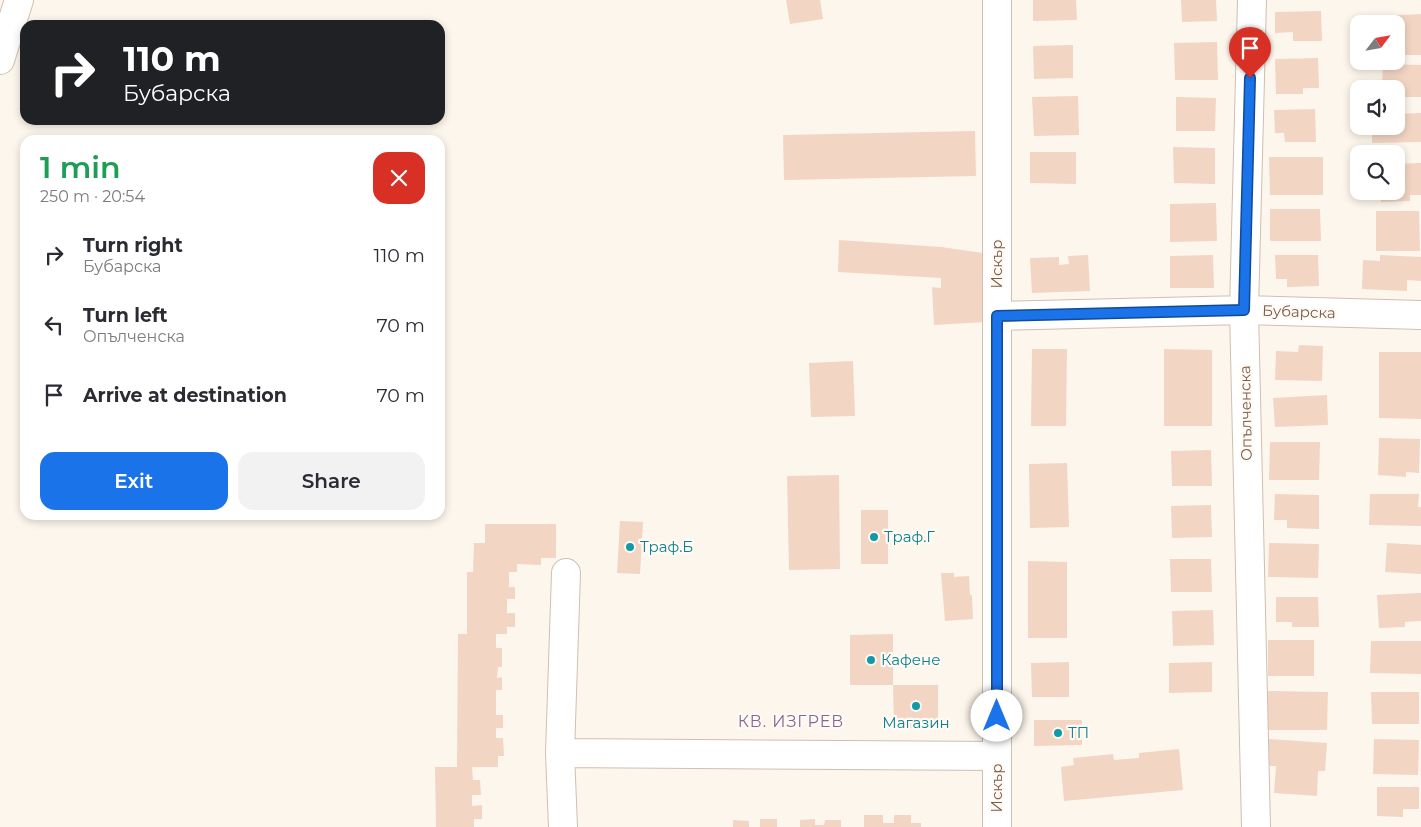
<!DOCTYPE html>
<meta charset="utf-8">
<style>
body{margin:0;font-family:Montserrat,sans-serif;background:#f2f2f3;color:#2b2b33;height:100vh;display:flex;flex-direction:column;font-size:19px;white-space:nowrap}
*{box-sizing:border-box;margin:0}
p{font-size:16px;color:#7c7c81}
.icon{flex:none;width:28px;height:28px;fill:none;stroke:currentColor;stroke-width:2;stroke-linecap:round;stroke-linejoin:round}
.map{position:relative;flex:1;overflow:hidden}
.details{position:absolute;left:20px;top:135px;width:425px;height:385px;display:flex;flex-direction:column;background:#fff;border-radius:15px;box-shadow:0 2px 8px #0003}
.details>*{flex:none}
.banner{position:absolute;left:20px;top:20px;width:425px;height:105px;border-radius:15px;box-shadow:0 2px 8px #0003;background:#202124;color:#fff;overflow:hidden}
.needle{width:32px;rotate:59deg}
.controls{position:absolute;left:1350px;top:15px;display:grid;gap:10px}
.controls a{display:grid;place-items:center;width:55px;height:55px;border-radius:10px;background:#fff;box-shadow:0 2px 8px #0003;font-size:25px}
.pin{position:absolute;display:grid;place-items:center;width:42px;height:42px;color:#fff;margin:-51px -21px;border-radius:50% 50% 50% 0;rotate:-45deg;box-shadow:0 0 5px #0007}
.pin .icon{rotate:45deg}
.me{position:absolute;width:55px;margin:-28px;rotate:0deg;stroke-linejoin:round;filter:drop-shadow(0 0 4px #0008)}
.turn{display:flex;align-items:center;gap:18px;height:105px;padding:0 20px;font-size:22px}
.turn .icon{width:65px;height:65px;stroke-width:2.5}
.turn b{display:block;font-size:35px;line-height:42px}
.round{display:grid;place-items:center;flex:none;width:52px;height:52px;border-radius:15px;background:#f2f2f3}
.headline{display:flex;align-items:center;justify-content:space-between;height:85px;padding:0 20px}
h1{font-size:30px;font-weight:600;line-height:38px;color:#1e9e55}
.button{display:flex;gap:10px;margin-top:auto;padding:10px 20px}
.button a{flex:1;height:58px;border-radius:15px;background:#1a73e8;color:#fff;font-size:20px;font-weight:600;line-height:58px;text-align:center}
.button a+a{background:#f2f2f3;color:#2b2b33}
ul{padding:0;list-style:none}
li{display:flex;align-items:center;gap:15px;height:70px;padding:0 20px}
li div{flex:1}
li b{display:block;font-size:19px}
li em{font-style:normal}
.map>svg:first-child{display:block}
.building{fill:#f3d5c3}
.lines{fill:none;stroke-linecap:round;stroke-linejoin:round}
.minor-casing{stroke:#d1beb0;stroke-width:30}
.minor{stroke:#fff;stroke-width:28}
.route-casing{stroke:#114b97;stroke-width:12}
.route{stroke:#1a73e8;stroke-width:9}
.culture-dot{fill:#0f9aa8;stroke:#fffaf3;stroke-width:2}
.labels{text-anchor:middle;stroke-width:4.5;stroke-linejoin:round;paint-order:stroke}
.street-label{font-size:15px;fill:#7a5c4d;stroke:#fffaf3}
.culture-label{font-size:15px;fill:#0d838f;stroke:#fffaf3;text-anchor:start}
.neighbourhood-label{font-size:16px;letter-spacing:1px;fill:#846695;stroke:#fffaf3}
</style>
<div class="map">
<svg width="1421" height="827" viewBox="0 0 1421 827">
<rect width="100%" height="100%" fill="#fdf6ec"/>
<path class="building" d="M786,0H820L823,19L790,24Z
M1033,0H1076L1077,20L1033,21Z
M1181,0H1216L1217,21L1182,22Z
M1321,11L1322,41H1293V32L1275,33V12Z
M1421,14V55H1403V49H1396V24H1377V16Z
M1217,42L1218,80H1175L1174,43Z
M1073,45V78L1034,79L1033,46Z
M1318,58L1319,88H1303V94H1276L1275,59Z
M1383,64L1421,65V97H1396V89H1382Z
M1078,96L1079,135L1034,136L1032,97Z
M1176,97L1216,98L1215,131H1176Z
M1315,109L1316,142H1285L1284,133H1275L1274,110Z
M1421,113V142L1372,143V126H1396V114Z
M975,131L976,176L784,180L783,135Z
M1173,147L1215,148V184L1174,183Z
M1030,152H1076V184L1030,183Z
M1269,157H1323V195H1270Z
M1421,163V195H1410V201L1381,202L1380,191H1396V164Z
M1216,203L1217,241L1170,242V204Z
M1270,209H1320L1321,241H1270Z
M1376,211H1419L1420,251H1376Z
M839,240L941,247L983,253L986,322L934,325L932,287L941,288V278L838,272Z
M1088,255L1090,291L1032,293L1030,258L1059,257V265L1069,264L1068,256Z
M1213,255L1214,288H1170V256Z
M1275,255H1318L1319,286L1287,287V279H1276Z
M1380,255L1421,257V281L1407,280V291L1362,289L1363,260L1380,261Z
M1299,345L1323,346L1322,381L1275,380L1276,351L1298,352Z
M1032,349H1067L1066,426H1031Z
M1164,349L1212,350V426H1164Z
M1379,352H1421V419L1379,418Z
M853,361L855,416L811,417L809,363Z
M1327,395L1328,425L1275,427L1273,398Z
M1379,438L1420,439L1419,473L1406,472V477L1378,475Z
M1270,442H1320L1319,480H1269Z
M1211,450L1212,486H1172L1171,451Z
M1067,463L1069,527L1030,528L1029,464Z
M839,475L840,569L789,570L787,476Z
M1275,494L1319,495V529L1287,528V520H1274Z
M1370,494H1419L1418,507H1421V526L1369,525Z
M1211,505L1212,537L1172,538L1171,506Z
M861,510H888V564H861Z
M620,521L643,522L640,574L617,573Z
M485,524H556V558H541V565L517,564V572H509V587H515V599H507V613H515V627H507V634H496V648H502V667H498L497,678L502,677V690H496V715H503V728H496V738H503L504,756H498V767H472L473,780H480L481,795H472V806L482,805V819H474V827H436L435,767H457L458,634H467V572H473L474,543H485Z
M1269,543L1319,544L1318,578L1268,577Z
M1387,543L1421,545V574L1385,572Z
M1170,559H1211L1212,592H1171Z
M1028,561L1067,562V638H1028Z
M941,573H954V577L969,576L970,595H972L973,619L945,621Z
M1421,593V621L1405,622V627L1379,628L1377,595Z
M1276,597H1318L1319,627H1292V622H1276Z
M1213,610L1214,645L1173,646L1172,611Z
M893,634V685H850V635Z
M1268,640H1314V676H1268Z
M1371,641H1421V674L1370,673Z
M1069,662V697H1032L1031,663Z
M1212,662V692L1169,693V663Z
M893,685H938V728H894Z
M1268,691L1328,692L1327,730H1267Z
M1371,692H1419V724H1372Z
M1034,720H1082V745L1034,746Z
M1269,739L1327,743L1325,771H1318L1317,796L1274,793L1276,766H1267Z
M1374,739L1419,740L1418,775L1373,774Z
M1179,749L1183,790L1064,801L1061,767L1074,765L1073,758L1113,754L1114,760L1139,758V753Z
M1377,787H1419V809H1403V817L1377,816Z
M864,815H883V823H894V815H911V823H921V827H864Z
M760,819H777V827H760Z
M815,819V825H824L825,820H841V827H800V820Z
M733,820L749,821V827H733Z"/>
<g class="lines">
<g class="minor-casing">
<path id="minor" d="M997,0V827
M1252,0L1244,310L1256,827
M0,60L19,0
M997,316L1244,310L1421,315
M560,753L997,756
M563,827L560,753L566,573"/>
</g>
<use href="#minor" class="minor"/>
</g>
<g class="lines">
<g class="route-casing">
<path id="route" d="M997,716V316L1244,310L1250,78"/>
</g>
<use href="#route" class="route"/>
</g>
<g class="culture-dot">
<circle cx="874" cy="537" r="5"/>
<circle cx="630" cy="547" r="5"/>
<circle cx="871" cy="660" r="5"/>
<circle cx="916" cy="706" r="5"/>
<circle cx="1058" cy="733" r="5"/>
</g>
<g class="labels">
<g class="street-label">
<text transform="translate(997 264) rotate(-90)" y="5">Искър</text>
<text transform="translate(1299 312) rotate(2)" y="5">Бубарска</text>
<text transform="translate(1246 413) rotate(-91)" y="5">Опълченска</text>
<text transform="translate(997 788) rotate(-90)" y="5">Искър</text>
</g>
<g class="culture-label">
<text x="884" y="542">Траф.Г</text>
<text x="640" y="552">Траф.Б</text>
<text x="881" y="665">Кафене</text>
<text x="916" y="728" text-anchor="middle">Магазин</text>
<text x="1068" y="738">ТП</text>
</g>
<g class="neighbourhood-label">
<text x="791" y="727">КВ. ИЗГРЕВ</text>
</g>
</g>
</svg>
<div class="controls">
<a><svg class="needle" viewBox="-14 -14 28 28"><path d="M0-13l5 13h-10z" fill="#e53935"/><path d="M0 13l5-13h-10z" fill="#7c7c81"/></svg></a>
<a><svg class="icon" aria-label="sound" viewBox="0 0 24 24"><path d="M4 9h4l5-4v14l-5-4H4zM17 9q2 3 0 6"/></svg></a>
<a><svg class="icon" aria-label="search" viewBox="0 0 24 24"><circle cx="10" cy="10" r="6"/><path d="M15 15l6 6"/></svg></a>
</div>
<div class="pin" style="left:1250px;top:78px;background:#d93025"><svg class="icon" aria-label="arrive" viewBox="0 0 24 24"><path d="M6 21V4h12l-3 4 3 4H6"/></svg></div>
<svg class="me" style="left:997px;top:716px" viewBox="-20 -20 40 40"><circle r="19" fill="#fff"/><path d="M0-13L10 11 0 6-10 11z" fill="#1a73e8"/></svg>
<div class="banner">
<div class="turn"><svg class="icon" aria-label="right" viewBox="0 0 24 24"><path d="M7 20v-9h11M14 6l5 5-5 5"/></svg><div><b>110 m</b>Бубарска</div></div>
</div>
<section class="details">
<div class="headline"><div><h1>1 min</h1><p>250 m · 20:54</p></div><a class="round" style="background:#d93025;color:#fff"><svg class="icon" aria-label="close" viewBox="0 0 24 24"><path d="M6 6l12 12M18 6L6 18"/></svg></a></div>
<ul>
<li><svg class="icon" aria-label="right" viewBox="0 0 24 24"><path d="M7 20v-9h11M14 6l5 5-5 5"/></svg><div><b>Turn right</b><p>Бубарска</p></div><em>110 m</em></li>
<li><svg class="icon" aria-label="left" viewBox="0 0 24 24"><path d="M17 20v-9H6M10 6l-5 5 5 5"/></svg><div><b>Turn left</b><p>Опълченска</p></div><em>70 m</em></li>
<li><svg class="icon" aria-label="arrive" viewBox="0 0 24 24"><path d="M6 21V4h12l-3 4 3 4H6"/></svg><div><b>Arrive at destination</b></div><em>70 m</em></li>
</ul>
<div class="button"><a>Exit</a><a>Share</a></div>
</section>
</div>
